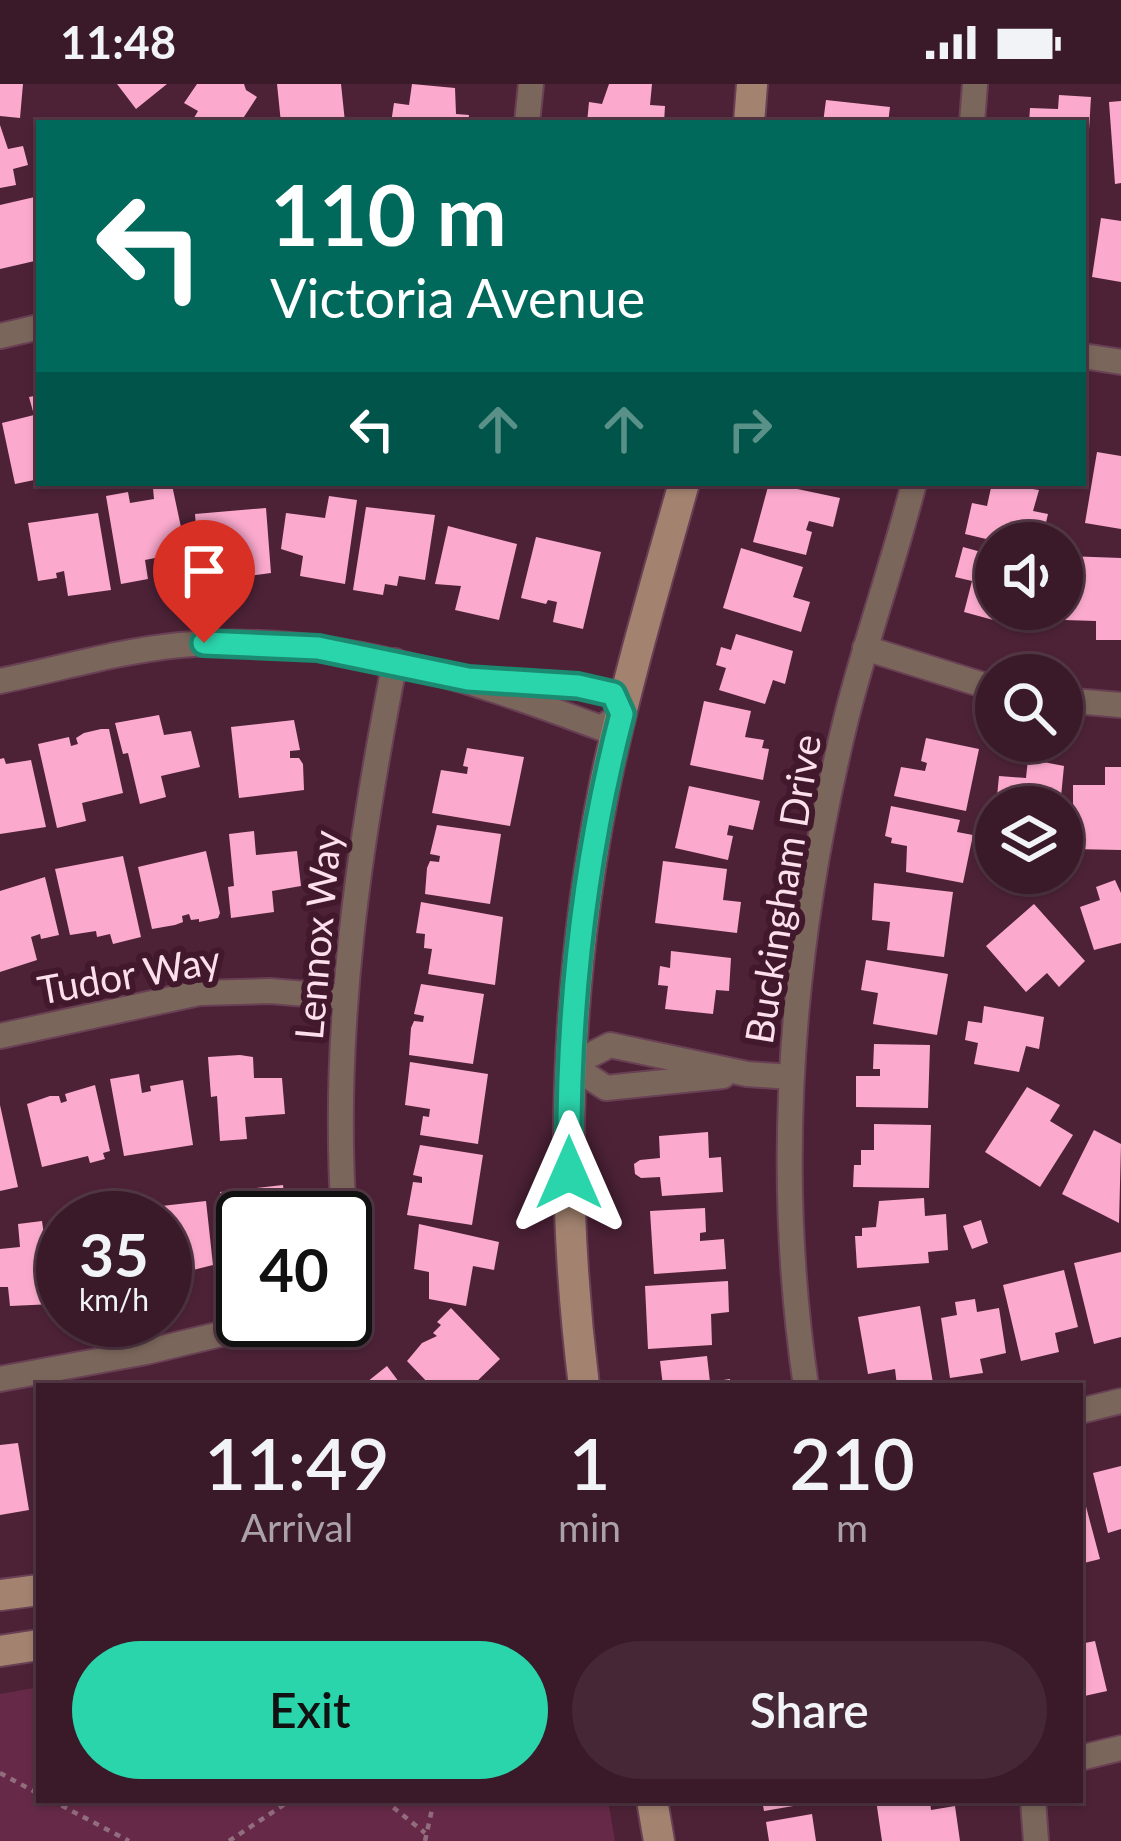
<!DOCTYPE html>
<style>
body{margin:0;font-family:Lato,sans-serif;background:#452735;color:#f1f3f6;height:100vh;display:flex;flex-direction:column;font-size:45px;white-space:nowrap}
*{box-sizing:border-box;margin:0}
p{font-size:39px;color:#aba1a8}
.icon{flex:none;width:66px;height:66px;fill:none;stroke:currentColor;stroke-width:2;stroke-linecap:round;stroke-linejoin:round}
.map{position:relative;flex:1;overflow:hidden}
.panel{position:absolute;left:36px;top:1299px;width:1047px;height:420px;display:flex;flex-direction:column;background:#3a1a29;border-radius:0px;box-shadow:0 3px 9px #0004,0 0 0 3px #543846}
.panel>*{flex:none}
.hud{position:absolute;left:36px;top:36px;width:1050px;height:366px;border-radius:0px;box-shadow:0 3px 9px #0004,0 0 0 3px #543846;background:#00695c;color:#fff;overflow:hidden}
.fabs{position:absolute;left:975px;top:438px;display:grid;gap:24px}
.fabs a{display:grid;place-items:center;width:108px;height:108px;border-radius:50%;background:#3a1a29;box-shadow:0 3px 9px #0004,0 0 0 3px #543846;font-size:60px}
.speed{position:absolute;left:36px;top:1107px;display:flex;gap:24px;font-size:60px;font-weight:700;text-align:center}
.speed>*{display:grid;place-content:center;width:156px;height:156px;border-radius:50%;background:#3a1a29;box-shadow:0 3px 9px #0004,0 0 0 3px #543846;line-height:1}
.speed small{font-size:30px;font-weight:400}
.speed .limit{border:6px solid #111;border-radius:18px;background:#fff;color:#111}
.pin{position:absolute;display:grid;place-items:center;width:102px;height:102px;color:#fff;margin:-123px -51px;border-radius:50% 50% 50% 0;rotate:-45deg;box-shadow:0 0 12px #0007}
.pin .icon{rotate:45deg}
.me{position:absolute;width:132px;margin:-66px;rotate:0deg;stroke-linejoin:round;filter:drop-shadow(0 0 9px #0008)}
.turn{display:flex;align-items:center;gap:42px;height:252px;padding:0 36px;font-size:54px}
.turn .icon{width:156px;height:156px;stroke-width:2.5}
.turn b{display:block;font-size:84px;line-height:102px}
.lanes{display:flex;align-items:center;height:114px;padding:0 36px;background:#0003;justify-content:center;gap:60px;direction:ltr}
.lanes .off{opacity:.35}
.eta{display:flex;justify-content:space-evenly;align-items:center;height:204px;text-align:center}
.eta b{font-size:72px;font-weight:600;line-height:84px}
.primary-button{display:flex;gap:24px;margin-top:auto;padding:24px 36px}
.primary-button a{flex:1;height:138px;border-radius:72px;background:#2bd5ac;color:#111;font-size:48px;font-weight:600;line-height:138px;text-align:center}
.primary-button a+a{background:#452735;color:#f1f3f6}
.status{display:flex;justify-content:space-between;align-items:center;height:84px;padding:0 60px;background:#3a1a29;direction:ltr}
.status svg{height:33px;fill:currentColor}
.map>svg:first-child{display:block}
.green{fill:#662a48}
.building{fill:#fbaace}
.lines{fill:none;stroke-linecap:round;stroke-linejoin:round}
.street-casing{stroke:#694054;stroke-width:28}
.secondary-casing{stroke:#694054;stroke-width:34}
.path{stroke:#926d7e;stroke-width:4.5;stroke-dasharray:6 6;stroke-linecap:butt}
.street{stroke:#7b665b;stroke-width:24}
.secondary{stroke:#a38370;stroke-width:30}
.route-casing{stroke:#1c8a70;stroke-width:30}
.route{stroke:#2bd5ac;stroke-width:21}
.labels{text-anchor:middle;stroke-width:12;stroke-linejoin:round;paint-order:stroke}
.street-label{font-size:39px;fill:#fcdfeb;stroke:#42182d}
</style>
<div class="status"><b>11:48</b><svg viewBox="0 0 49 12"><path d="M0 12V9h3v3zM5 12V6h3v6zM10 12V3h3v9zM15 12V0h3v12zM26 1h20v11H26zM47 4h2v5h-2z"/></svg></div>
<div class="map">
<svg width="1121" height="1757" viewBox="0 0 1121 1757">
<rect width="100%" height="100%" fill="#4d2237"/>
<path class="green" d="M39,1603V1716H608L615,1757H0V1610Z"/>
<path class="building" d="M0,0H23L20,34L0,32Z
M117,0H167L136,25Z
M197,0H244L246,6L257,13L240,39H191L198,27L184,19Z
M277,0H341L345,38L281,39Z
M412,0L455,4L456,30L469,31L468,39H391L394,19L409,21Z
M609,0H652L650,21L665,22L664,39H587L589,18L602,20Z
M1059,11L1091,13L1087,78H1083V39H1029L1030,24L1058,25Z
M826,16L890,23L888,39H823Z
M1121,17V99L1115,100L1109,18Z
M0,41L8,65L23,62L28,81L13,85L16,101L0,104Z
M39,112V176L0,185V121Z
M1101,134L1121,137V198L1092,193Z
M39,311V395L15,400L2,339L34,331L29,313Z
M1097,368L1121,372V445L1085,439Z
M769,399L840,414L833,443L809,437L806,446L812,448L806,471L753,458Z
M992,399L1039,406L1033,427L1048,430L1043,451L1028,447L1025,459H1003L965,450L972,419L987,422Z
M172,401L188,476L167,480L156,479L155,474L145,476L148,495L121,500L106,412L128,408L130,419L154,415L153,404Z
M329,412L357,416L345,500L300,492L303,472L281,465L286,429L325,434Z
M366,423L435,431L425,496L399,492L397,502L385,500L383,511L353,506Z
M266,424L271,489L239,493L238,485H232V492L225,495H200L195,430Z
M98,429L111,506L68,512L64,487L56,489L57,494L38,497L28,439Z
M448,442L517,460L499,536L455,526L461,502L435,500Z
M536,453L601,468L583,545L553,538L557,518L548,516L546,520L521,514Z
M963,463L996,472V525H1031L1026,545L964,528L972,497L955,493Z
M741,464L803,483L793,513L810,518L801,548L723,524Z
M1066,472L1121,474V556H1096V537L1064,536Z
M736,550L793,567L785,600L773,596L765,620L719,606L726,584L716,581L721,563L731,566Z
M704,617L751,627L745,653L764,656L762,664L769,665L763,696L690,681Z
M159,631L164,651L191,647L200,683L161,692L166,713L140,720L128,669L123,670L115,639Z
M294,636L300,666L290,667V674H299L303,680L304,706L239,714L231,643Z
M101,645H109L123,709L82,719L86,737L57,744L38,660L69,653L71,662L78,660L76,654L84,649Z
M926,654L979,665L966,727L894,712L901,683L925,687L927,679L921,677Z
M467,664L524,673L510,742L432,729L441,686L467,690L468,683L463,682Z
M4,674L6,680L31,676L46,743L0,750V675Z
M1028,675L1064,682L1060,723H996L999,692L1026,694Z
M1105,683H1121V766L1073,765V701H1105Z
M689,702L760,717L753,746L729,741L727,751L733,752L728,776L675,764Z
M891,722L960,736L957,748L973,751L963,799L906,788L907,762L891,759L892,754L885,752Z
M437,741L501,750L490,820L425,810L427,784L430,777L439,778L440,772L430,770Z
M254,747L256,771L297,767L301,802L272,807L274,828L231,834L228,803L234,802L229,750Z
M206,767L220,829L218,834L199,838V835L191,836L189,830L182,832L183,838L175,841L152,845L138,783Z
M123,772L141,853L113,860L110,850L97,853L96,847L70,851L55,785Z
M663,777L727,785L723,816L741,818L737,849L655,839Z
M45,793L59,851L41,855L40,850L31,853L37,876L0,888V807Z
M1115,796L1121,809V859L1094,866L1080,823L1100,816L1096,803Z
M874,799L953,808L944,873L887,866L890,838L872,836Z
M421,818L503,833L495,901L428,890L432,865L424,864L425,850L416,849Z
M1034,820L1085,877L1059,903L1047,889L1026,908L986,862Z
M671,867L731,874L729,907L716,906L713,930L665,925L668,902L658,901L660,882L670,884Z
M866,876L948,890L937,951L873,940L878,909L861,906Z
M421,900L484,910L473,980L409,971L411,944L414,937L423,938L424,932L414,930Z
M984,922L1044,933L1039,965L1026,962L1019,988L974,980L978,959L965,956L968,937L982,939Z
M874,960L930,961L928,1024L856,1023V992H880V985H873Z
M240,971L253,973L254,994H282L285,1030L245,1033L247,1055L220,1057L217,1012L211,1013L208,973Z
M410,978L488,990L478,1060L420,1051L423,1032L429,1033L430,1025L405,1021Z
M139,990L142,1009L151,1007L150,1002L183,996L193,1061L124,1072L110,995Z
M95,1001L110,1067L103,1069L105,1075L90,1079L88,1072L42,1083L27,1020L50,1012H59L61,1019L67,1017L65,1010Z
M1027,1003L1060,1021L1050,1037L1073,1051L1040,1103L985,1068Z
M0,1021L18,1103L0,1107Z
M874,1040L931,1041L929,1104L853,1103L854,1081H861V1066H874Z
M1094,1046L1121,1060L1119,1139L1062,1110Z
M708,1048L709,1074L721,1073L723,1108L662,1112L660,1093L641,1094L635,1090L634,1080L640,1076L660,1074L659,1052Z
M420,1061L483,1071L472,1141L407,1131L413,1098L422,1099V1093L413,1091Z
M283,1101L287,1134H243V1176L228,1178L220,1108Z
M924,1114L925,1132L946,1130L948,1166L928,1168L929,1179L857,1184L855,1152H862V1144L876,1143L879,1117Z
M206,1117L213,1181L189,1187L181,1186L180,1179L174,1180L175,1188L165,1189V1134H136L135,1125Z
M705,1124L706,1148L700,1149V1157L724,1155L726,1185L654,1190L650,1127Z
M981,1136L988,1159L972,1165L963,1142Z
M42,1137L54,1220L10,1222L8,1203H0V1165L20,1163L18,1140Z
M419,1140L499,1158L494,1186L473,1182L466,1222L429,1215V1188L414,1185Z
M1121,1168V1253L1094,1260L1074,1179Z
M1064,1186L1078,1243L1055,1249L1059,1268L1021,1277L1003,1201Z
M728,1197L729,1228L711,1230L712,1261L648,1265L645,1202Z
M975,1215L977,1228L999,1224L1006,1269L980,1275L983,1289L950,1294L941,1234L957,1231L955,1218Z
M920,1222L933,1299L897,1302L895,1285L868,1290L858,1233Z
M451,1224L500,1275L472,1302H431L407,1277L422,1259L437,1252L433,1249L441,1241L437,1238Z
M707,1272L710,1298L730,1295L731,1302H663L660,1277Z
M387,1282L402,1302H362Z
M18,1359L29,1426L0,1431V1361Z
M1121,1382V1445L1108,1449L1093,1389Z
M1080,1400L1100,1475L1080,1480Z
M1080,1547L1085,1559L1095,1557L1107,1607L1080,1613Z
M762,1716H817V1718L764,1727Z
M876,1716H930L931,1726L955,1722L960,1757H882Z
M812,1730L816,1757H769L766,1738Z"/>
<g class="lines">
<g class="street-casing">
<path id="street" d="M527,39L531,0
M972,39L975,0
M0,252L39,243
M1083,272L1121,278
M865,564L996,605
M0,597C59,585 119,567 180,561C328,547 465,593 601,644L622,630L613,610L578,602L468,595
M1062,616L1121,621
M0,952L199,909L270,907L343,913
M571,981L610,961L747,990L791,993
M571,981L606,1004L723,992
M344,1134C331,946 359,761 395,577
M345,1156V1188
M0,1295L146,1268L279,1236
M806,1302C773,1079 792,854 846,635C866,555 894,478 914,399
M1080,1327L1121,1317
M1080,1674L1121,1664
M1033,1716L1036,1757"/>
</g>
<g class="secondary-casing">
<path id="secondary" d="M749,39L752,0
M584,1302C559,1102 565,898 605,700C626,599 656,499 684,399
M0,1511L39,1506
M0,1567L39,1561
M652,1716L659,1757"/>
</g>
<path class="path" d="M0,1689L39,1710
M51,1716L129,1757
M384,1716L425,1749
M229,1757L291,1716
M425,1757L434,1716"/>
<use href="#street" class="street"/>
<use href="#secondary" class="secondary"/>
</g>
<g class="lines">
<g class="route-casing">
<path id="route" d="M204,559L318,564L468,595L578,602L613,610L622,630C583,779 567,936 569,1089"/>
</g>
<use href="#route" class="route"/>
</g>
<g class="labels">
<g class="street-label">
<text transform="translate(783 805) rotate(-81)" y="14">Buckingham Drive</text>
<text transform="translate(318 851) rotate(-85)" y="14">Lennox Way</text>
<text transform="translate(129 891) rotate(-10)" y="14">Tudor Way</text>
</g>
</g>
</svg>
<div class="fabs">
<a><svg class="icon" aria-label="sound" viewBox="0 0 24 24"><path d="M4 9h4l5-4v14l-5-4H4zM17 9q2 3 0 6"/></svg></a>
<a><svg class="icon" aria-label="search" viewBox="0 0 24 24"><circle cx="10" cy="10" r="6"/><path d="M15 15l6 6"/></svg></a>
<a><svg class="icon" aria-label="layers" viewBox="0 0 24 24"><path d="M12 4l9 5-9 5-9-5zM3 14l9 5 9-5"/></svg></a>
</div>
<div class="speed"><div>35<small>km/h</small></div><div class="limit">40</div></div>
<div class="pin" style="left:204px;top:559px;background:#d93025"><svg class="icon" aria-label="arrive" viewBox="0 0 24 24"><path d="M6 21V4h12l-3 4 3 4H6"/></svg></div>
<svg class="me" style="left:569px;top:1089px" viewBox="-20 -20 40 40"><path d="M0-17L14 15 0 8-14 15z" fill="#2bd5ac" stroke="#fff" stroke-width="4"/></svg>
<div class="hud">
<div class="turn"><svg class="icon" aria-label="left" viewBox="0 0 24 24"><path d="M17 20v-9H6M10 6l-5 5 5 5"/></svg><div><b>110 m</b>Victoria Avenue</div></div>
<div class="lanes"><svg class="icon" aria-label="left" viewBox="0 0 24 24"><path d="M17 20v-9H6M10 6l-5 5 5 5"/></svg><svg class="icon off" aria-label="ahead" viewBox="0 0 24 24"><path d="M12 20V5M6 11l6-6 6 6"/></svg><svg class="icon off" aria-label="ahead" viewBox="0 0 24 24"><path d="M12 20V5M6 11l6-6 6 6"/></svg><svg class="icon off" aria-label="right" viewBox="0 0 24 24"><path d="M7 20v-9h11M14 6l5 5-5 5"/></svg></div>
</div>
<section class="panel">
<div class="eta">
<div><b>11:49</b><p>Arrival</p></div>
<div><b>1</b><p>min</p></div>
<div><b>210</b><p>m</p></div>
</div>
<div class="primary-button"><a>Exit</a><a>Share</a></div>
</section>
</div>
